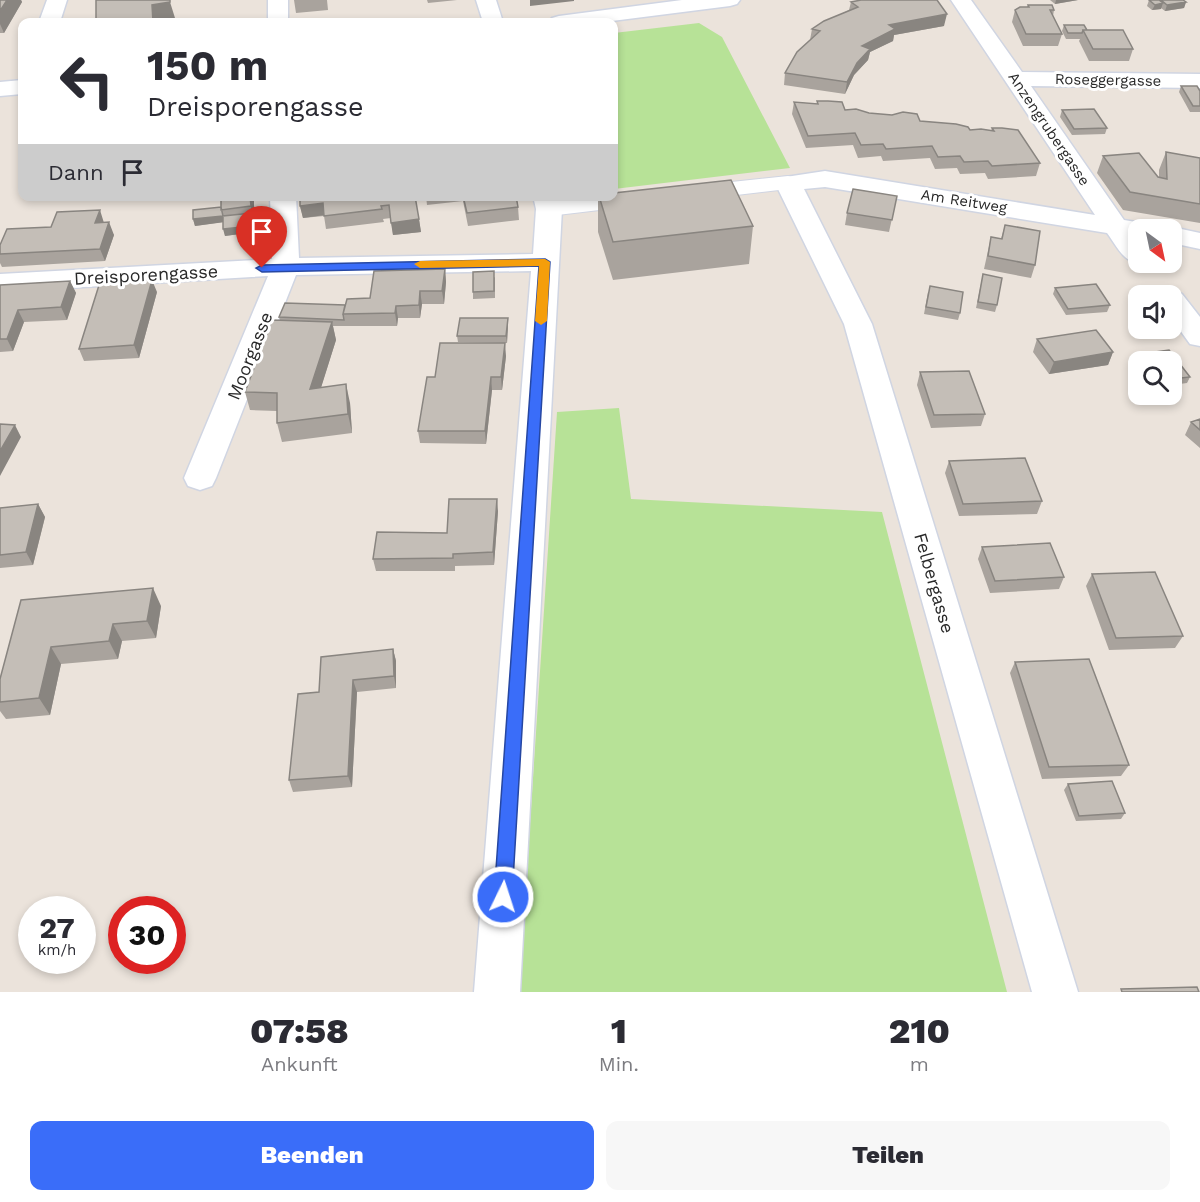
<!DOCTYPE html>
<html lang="de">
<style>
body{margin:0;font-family:"Work Sans",sans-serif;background:#f7f7f7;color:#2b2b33;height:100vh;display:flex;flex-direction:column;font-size:22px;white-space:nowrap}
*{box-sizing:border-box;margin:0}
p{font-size:20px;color:#7c7c81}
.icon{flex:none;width:33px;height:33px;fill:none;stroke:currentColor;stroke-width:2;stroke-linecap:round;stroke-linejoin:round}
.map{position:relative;height:992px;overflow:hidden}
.sheet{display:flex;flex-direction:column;background:#fff;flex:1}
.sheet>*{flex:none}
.guide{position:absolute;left:18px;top:18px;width:600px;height:183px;border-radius:12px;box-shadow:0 3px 9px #0003;background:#fff;color:#2b2b33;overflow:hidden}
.needle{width:39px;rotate:147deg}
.fabs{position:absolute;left:1128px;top:219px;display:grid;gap:12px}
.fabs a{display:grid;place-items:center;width:54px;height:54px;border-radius:12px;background:#fff;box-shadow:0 3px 9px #0003;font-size:30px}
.speed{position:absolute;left:18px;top:896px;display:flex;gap:12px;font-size:30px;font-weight:700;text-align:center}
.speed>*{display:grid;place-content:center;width:78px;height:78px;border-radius:50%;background:#fff;box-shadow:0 3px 9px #0003;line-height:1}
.speed small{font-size:15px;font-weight:400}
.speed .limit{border:9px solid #d22;background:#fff;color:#111}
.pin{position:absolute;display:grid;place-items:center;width:51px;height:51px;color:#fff;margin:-62px -26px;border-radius:50% 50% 50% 0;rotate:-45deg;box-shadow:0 0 6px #0007}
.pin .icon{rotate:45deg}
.me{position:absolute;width:66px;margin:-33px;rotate:4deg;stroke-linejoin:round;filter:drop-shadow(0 0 4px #0008)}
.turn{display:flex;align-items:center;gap:21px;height:126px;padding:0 30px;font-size:27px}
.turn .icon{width:78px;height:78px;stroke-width:2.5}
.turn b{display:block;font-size:42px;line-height:51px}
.then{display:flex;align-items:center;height:57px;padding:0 30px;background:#0003;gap:12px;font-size:22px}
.eta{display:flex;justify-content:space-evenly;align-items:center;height:102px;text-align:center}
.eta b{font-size:36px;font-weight:800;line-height:42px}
.action{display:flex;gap:12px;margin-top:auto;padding:12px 30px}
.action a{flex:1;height:69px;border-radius:12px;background:#3a6df9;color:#fff;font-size:24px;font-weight:800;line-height:69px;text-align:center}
.action a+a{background:#f7f7f7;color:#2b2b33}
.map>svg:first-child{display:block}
.green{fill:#b7e297}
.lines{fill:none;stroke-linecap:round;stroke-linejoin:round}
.pedestrian-casing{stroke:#d0d5e2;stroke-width:2}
.minor-casing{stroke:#d0d5e2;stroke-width:3}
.pedestrian{fill:#fff;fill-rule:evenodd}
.minor{fill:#fff;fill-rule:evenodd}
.wall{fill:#a9a39d}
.shaded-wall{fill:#898580}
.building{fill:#c4beb7;stroke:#898580;stroke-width:1.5}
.route{fill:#3a6df9;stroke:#2647a2;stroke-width:1.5}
.slow{fill:#f59e0b}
.labels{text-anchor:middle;stroke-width:6;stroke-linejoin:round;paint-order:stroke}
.far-street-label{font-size:15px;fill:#292929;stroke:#fff}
.street-label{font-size:18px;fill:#292929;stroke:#fff}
</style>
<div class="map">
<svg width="1200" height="992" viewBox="0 0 1200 992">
<rect width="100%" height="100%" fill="#ebe3db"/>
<path class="green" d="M699,23L722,37L790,168L614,189V33Z
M619,408L631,499L882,512L1007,992H519L557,412Z"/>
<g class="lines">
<g class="pedestrian-casing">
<path id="pedestrian" d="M788,176L796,178L800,183L796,188L694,200L685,198L682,193L685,188L694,186Z
M641,192L650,194L653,199L650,204L549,216L540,214L537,209L540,204L549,202L614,196V195Z"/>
</g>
<g class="minor-casing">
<path id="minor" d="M47,0H67L60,22H39Z
M268,0H288V22H268Z
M476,0H496L503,22H483Z
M682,0H740L737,4L730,6L604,22H548L552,18L559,16Z
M951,0H971L1022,72L1200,74V88L1031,86L1124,220L1148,224L1152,230H1138V262H1145C1125,267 1117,246 1107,233L825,187L804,189L872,324L1078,992H1032L844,324L775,183L779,178L825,171L1095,215Z
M22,80V94L0,96V82Z
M270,196H296L299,258L533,254L536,209L533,196H559L562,209L520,992H474L531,271L296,275L216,478L212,486L200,490L188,486L184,478L268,276L0,292V274L272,259Z
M1172,227L1200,233V249L1172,243V230H1163Z
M1172,291L1182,294L1200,317V346L1190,344L1172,319V296H1161Z"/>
</g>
<use href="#pedestrian" class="pedestrian"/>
<use href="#minor" class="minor"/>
</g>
<path class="wall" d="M0,0H21L22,2L4,33H0Z
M294,0H327L328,10L296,13Z
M427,0H457L428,3Z
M1050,0H1078L1055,4Z
M1149,0H1183L1186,2L1184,8L1165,11L1161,8V9L1152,10L1147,6Z
M851,2L944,26L894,35L893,41L870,52L868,60L854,75L845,94L784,85L785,73L810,40L812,29L849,10Z
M1028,5L1054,10L1053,16L1062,34L1058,46H1023L1012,22L1015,10L1027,7Z
M1064,25L1087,30L1133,49L1129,61H1089L1079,41L1080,39H1066L1062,31Z
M1181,86L1200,91V112H1190L1179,92Z
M817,101L845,110L970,130L991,131L992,128L1040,163L1036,176L988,179L985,173L960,174L957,168L935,169L930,158L883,161L881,156L858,158L853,145L806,148L792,114L794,102L817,104Z
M1062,110L1107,128L1105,134L1072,135L1060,117Z
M1166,152L1200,158V223L1123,210L1097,173L1103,156L1159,177V170Z
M221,196H254V232L225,236L223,222L195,226L193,219L221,207Z
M415,196L421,232L393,235L391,218L383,219L384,222L326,229L324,216L303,218L300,206Z
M426,196H516L518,207L519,220L468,226L463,201L427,205Z
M598,196H614L753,226L749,264L613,280L598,232Z
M897,196L889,232L845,225L847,213Z
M104,223L114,235L105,261L2,267L0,263V245L51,227Z
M1005,225L1035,265L1031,278L984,269L991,237L1001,239Z
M445,269L446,282L444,304H422L420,318H398L397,326H333L336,340L321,387L350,403L352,433L282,442L277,423V411L250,410L245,392L280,320L279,317L345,305L370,298Z
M983,274L997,305L995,312L976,308Z
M495,277V298L473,299V292Z
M70,281L76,293L67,320L24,322L13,351L0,352V285Z
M1055,288L1110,305L1107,312L1066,315L1053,294Z
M157,292L139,358L84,361L79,349Z
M928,292L960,313L958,320L924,314Z
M508,318V324L507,343L458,342L457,336Z
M1037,339L1113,352L1108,365L1049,374L1033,352Z
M1169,350L1190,377L1187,383L1172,385V362H1138V373L1130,361L1133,355Z
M506,356L502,390H492L486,444L420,443L418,431L435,377Z
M920,372L985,414L981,426L931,428L917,385Z
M1200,419V448L1185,435L1191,422Z
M949,461L1042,501L1037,514L959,516L945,473Z
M38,504L45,517L33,565L0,568V508Z
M498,511L494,565L455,566V571H376L373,559L447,533Z
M982,547L1064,577L1059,589L990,593L978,559Z
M1092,574L1183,636L1175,648L1109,650L1086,586Z
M21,600L161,606L156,638L122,641L118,659L61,664L50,715L6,719L0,711V679Z
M393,649L396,661V688L357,692L352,787L293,792L289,780L319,692Z
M1015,662L1129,765L1121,776L1042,779L1010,673Z
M1068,784L1125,813L1121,819L1076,821L1064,790Z"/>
<path class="shaded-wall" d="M7,0H21L22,2L4,33L0,24V11Z
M530,0H574V1L530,6Z
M1056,0H1078L1055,4Z
M170,2L175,18L157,21V22H153L152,5Z
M1186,2L1184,8L1165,11L1167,5Z
M1163,3L1161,9L1152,10L1155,5Z
M947,14L944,26L894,35L893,41L870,52L868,60L854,75L845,94L847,82L862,46L889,25Z
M250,196H254V232L225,236L223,229L252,213L251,206Z
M323,203L325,215L303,218L300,206Z
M100,210L104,223H95Z
M223,216L225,222L195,226L193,219Z
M419,219L421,232L393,235L391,223Z
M109,222L114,235L105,261L100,249Z
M445,269L446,282L444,304L442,291Z
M152,280L157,292L139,358L134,345Z
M70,281L76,293L67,320L61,307Z
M420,291L422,304L420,318L419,305Z
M396,306L398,318L397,326L395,313Z
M18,310L24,322L13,351L7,339Z
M508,318V324L507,343L506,336Z
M332,322L336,340L315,407L310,389Z
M505,343L506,356L502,390L501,377Z
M1113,352L1108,365L1049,374L1054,362Z
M491,377L492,390L486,444L485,431Z
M346,384L350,403L352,433L348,414Z
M15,425L21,437L0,476V451Z
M497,499L498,511L494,565L493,552Z
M38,504L45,517L33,565L26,552Z
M153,588L161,606L156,638L147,621Z
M113,624L122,641L118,659L109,641Z
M51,647L61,664L50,715L39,698Z
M393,649L396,661V688L394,676Z
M353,680L357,692L352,787L348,776Z"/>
<path class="building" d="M0,0H7L0,11Z
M96,0H170V2L152,5L153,22H96Z
M861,0H937L947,14L889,25L895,29L862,46L870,49L857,63L847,82L785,73L797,52L820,31L812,29L824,21L858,7L851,2Z
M1149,0H1159L1163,3L1155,5Z
M1161,0H1183L1186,2L1167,5Z
M1028,5H1052L1054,10H1050L1062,34H1026L1015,10L1020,7H1029Z
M1064,25H1084L1087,30H1083L1082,33H1068Z
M1083,30H1123L1133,49H1093Z
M1181,86H1197L1200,91V106H1193Z
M817,101H828L842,102L845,110L856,109L869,113L892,115L903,112L917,114L920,121L956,124L968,127L970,130L981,129L994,131L992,128H1002L1018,130L1040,163L992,166L988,161L964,162L960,156L938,157L932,146L886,149L883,144L861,145L855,133L808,136L794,102L818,104Z
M1094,109L1107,128L1074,129L1062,110Z
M1166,152L1200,158V204L1130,192L1103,156L1139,153L1158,177L1167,179Z
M731,180L753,226L613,242L599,196H614V193Z
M853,189L897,196L892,220L847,213Z
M221,196H250L251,206L221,210Z
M300,196H415L419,219L391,223L389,205L381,206L382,209L324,216L323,203L300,206Z
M463,196H516L518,207L467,213Z
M221,207L223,216L193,219V210Z
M100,210L95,223L109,222L100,249L0,254V245L7,229L51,227L57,212Z
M252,213V226L223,229V216Z
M1005,225L1040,231L1035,265L988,256L991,237L1002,239Z
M445,269L442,291H420L419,305L396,306L395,313L343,314L347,299L370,298L374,271Z
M494,271V291L473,292V272Z
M983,274L1002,278L997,305L978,302Z
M152,280L134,345L79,349L100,282Z
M70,281L61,307L18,310L7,339H0V285Z
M1096,284L1110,305L1068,309L1055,288Z
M930,286L963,292L960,313L926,307Z
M285,303L345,305L343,314L344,320L279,317Z
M460,318H508L506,336H457Z
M272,320L332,322L310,389L346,384L348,414L277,423V393L245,392Z
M1096,330L1113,352L1054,362L1037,339Z
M440,343H505L501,377H491L485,431H418L427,377H435Z
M1169,350L1190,377L1172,379V362H1138V363L1133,355Z
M969,371L985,414L934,415L920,372Z
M1200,419V430L1191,422Z
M0,424L15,425L0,451Z
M1025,458L1042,501L963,504L949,461Z
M449,499H497L493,552L453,554V558L373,559L377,532L447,533Z
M38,504L26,552L0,555V508Z
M1050,543L1064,577L995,581L982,547Z
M1155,572L1183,636L1116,638L1092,574Z
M153,588L147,621L113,624L109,641L51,647L39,698L0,702V679L21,600Z
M393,649L394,676L353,680L348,776L289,780L298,694L319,692L321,657Z
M1089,659L1129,765L1049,767L1015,662Z
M1112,781L1125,813L1079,816L1068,784Z
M1197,987L1199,992H1122L1121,989Z"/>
<path class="route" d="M545,259L550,262L512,897L510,903L503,905L497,903L494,897L539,266L262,272L256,268L262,265Z"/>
<path class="slow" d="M545,259L550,262L547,321L541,325L535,321L539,266L420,268L414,264L420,261Z"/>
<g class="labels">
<g class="far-street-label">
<text transform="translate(1108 80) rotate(1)" y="5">Roseggergasse</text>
<text transform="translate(1049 129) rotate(56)" y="5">Anzengrubergasse</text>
<text transform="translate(964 201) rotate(9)" y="5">Am Reitweg</text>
</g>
<g class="street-label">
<text transform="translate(146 275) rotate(-3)" y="6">Dreisporengasse</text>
<text transform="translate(250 356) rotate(-68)" y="6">Moorgasse</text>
<text transform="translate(934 583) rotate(74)" y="6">Felbergasse</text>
</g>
</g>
</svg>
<div class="fabs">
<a><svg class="needle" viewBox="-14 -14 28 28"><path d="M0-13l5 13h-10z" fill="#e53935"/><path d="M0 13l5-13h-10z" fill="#7c7c81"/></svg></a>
<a><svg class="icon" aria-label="sound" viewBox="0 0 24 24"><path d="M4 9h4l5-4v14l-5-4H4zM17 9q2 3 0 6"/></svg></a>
<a><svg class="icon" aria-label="search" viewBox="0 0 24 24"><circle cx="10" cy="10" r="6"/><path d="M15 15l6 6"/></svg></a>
</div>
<div class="speed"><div>27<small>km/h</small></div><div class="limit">30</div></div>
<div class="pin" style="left:262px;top:268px;background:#d93025"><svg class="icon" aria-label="arrive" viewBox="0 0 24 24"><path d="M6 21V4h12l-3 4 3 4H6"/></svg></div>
<svg class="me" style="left:503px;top:897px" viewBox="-20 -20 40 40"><circle r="17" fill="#3a6df9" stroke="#fff" stroke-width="3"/><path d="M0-11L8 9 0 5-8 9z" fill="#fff"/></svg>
<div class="guide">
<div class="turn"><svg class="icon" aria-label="left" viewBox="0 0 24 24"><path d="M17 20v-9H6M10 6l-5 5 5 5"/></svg><div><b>150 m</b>Dreisporengasse</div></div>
<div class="then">Dann<svg class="icon" aria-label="arrive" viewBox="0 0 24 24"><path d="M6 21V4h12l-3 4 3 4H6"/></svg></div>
</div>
</div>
<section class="sheet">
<div class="eta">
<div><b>07:58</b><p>Ankunft</p></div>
<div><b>1</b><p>Min.</p></div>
<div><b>210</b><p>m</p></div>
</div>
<div class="action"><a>Beenden</a><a>Teilen</a></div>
</section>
